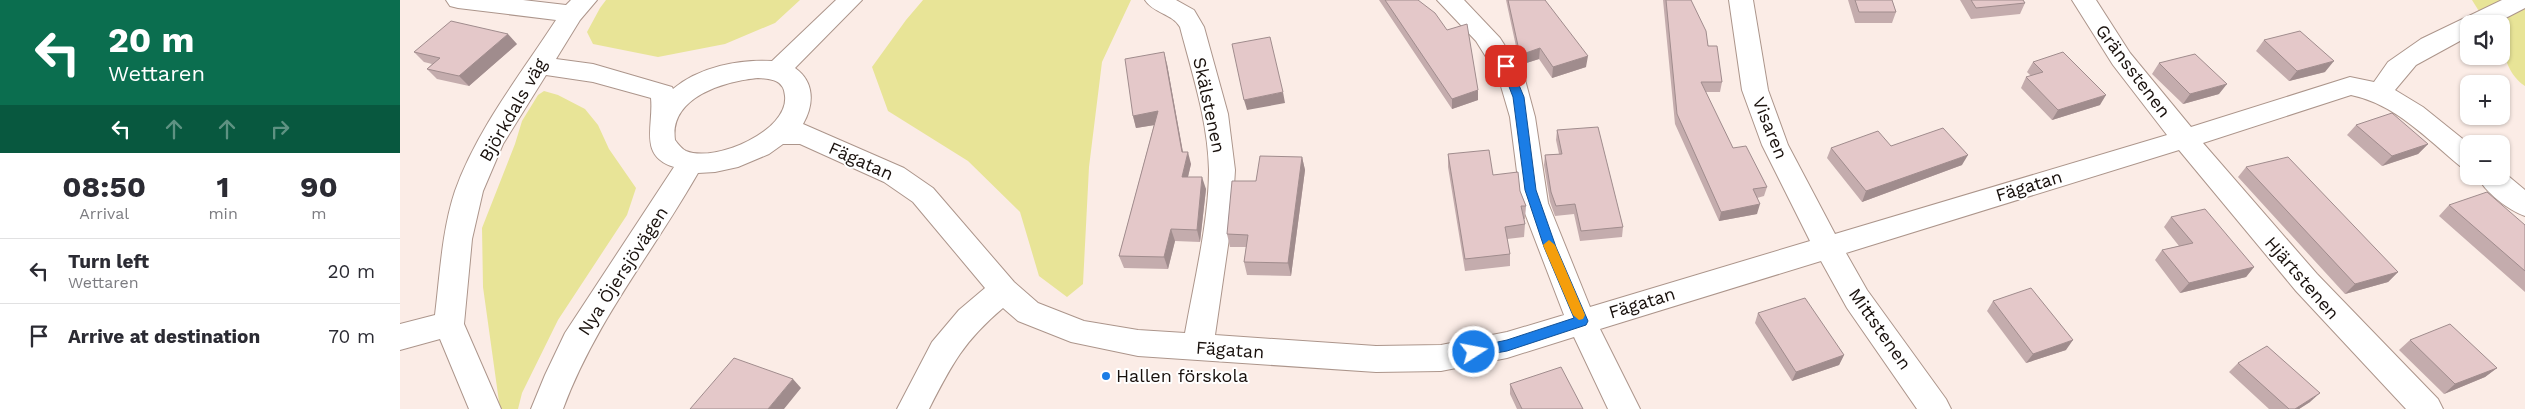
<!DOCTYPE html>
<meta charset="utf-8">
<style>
body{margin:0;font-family:"Work Sans",sans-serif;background:#f7f7f7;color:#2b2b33;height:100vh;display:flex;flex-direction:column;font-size:19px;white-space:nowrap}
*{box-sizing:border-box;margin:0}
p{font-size:16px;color:#7c7c81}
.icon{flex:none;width:28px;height:28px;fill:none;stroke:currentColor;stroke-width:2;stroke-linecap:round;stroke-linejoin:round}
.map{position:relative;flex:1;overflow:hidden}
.side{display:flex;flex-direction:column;background:#fff;width:400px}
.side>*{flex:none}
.guide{background:#0b6e4f;color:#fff;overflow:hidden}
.controls{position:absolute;left:2060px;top:15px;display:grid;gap:10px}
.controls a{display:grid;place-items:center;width:50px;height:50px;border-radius:10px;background:#fff;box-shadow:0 1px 4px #0004;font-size:25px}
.pin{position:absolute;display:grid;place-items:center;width:42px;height:42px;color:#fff;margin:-21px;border-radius:10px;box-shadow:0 2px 8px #0006}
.me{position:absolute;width:55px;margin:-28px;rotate:79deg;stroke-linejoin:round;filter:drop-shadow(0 0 4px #0008)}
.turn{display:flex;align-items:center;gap:18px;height:105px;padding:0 25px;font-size:22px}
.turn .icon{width:65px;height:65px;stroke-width:2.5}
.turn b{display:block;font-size:35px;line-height:42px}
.lanes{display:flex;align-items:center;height:48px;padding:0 25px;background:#0003;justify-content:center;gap:25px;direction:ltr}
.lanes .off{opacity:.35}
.eta{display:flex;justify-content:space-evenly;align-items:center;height:85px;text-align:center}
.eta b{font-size:30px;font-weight:700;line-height:35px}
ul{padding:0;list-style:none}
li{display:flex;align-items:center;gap:15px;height:65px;padding:0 25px;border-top:1px solid #e1e1e2}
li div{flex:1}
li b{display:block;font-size:19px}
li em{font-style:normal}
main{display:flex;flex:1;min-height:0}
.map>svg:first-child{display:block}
.green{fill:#e8e497}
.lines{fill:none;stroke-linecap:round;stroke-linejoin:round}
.minor-casing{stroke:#ac958b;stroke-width:2}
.minor{fill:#fff;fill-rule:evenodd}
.wall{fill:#c4acad}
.shaded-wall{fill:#a08c8d}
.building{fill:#e4c8c9;stroke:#a08c8d}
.route{fill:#1b7de6;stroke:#125196}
.slow{fill:#f59e0b}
.poi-dot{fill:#1b7de6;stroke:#fff;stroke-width:2}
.labels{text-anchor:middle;stroke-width:4;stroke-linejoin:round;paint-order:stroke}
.street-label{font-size:18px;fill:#19110d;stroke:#fff}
.poi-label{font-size:18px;fill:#19110d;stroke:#fff;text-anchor:start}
</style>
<main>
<section class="side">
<div class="guide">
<div class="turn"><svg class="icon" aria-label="left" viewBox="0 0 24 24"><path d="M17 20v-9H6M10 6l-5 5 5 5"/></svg><div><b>20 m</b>Wettaren</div></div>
<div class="lanes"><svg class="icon" aria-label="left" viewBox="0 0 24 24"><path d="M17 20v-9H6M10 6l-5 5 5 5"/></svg><svg class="icon off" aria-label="ahead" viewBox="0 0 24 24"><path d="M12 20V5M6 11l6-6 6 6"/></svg><svg class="icon off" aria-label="ahead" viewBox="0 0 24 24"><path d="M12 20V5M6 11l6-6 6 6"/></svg><svg class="icon off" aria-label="right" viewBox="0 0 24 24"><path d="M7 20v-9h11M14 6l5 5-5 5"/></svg></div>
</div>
<div class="eta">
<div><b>08:50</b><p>Arrival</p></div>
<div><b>1</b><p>min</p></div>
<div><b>90</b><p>m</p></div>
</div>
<ul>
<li><svg class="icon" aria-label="left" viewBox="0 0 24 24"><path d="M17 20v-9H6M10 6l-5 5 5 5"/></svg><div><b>Turn left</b><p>Wettaren</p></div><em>20 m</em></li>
<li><svg class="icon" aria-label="arrive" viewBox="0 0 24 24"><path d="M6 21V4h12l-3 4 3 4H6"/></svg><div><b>Arrive at destination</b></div><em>70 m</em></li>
</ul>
</section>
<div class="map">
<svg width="2125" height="409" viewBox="0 0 2125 409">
<rect width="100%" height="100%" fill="#fbece6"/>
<path class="green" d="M206,0H400L375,23L325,44L258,57L193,44L187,32L200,8Z
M523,0H731L702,62L689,167L683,284L667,297L639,276L620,212L568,161L488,111L472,67L506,20Z
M2072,0H2125V86C2105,73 2101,46 2101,24H2087Z
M144,91L158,95L185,109L198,125L209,149L236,188L227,215L158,320L122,393L118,409H100L83,287L82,228L115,144L122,121L138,95Z"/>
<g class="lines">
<g class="minor-casing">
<path id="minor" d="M46,0H123L166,5L171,0H197L180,20L156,59L193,64L272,87L273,89C299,67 339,59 372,61L436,0H462L395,68C415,82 414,105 403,124L504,168L533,188L614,282L638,303L684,321L738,330L785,333C794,282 809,221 809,170C808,121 792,73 780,27C773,14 753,13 745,0H776L794,10L804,27L828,114L835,170L832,218L815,335L976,346L1041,345L1107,332L1164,315L1121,203L1110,117L1098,76L1076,41L1037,0H1064L1100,38L1124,76L1135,117L1148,203L1190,307L1410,241L1362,145L1342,90L1329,0H1353L1368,90L1388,145L1435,234L1767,135L1713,65L1672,0H1696L1730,53L1791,127L1950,77L1974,82L1988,62L2021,39L2102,0H2125V8L2094,24H2069V36L2016,65L1995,90L2023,107L2069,144V169L2060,166C2026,138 1995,104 1951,95L1803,143L1917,274L2038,399L2043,409H2006L1896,291L1779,150L1446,253L1467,290L1546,399L1551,409H1517L1447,308L1421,261L1200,329L1240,409H1208L1174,337L1107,358L1041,371L976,372L738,356L671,342L618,321L603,308C564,341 552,364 529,409H497L532,342L559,310L585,288L513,202L484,182L400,144H383L369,154L338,167L315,172L298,173C253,252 195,322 163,409H131L145,375L165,333L274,167C238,156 254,126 251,98L193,82L146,75L103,144L83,191L72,239L64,324L101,409H69L40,339L0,350V324L35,315C40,274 42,230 55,191C77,129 121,74 156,20L58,8L50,6ZM358,78C372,79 384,80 385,96C389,131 315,163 286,151C282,149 278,144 275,140C269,97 325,81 358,78Z
M2101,170L2125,190V216C2108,210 2085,192 2077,176H2101Z"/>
</g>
<use href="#minor" class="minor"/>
</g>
<path class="wall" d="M979,0H1018L1078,100L1052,109Z
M1106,0H1145L1186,67L1152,78L1139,59L1120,65Z
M1263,0H1291L1322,82L1320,92H1305L1333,148L1367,187L1364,196L1357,198V214L1319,221L1275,124Z
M1448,0H1492L1496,12L1492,23H1455Z
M1560,0H1623L1625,3L1620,14L1571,19Z
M1864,40L1925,72L1889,81L1856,51Z
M117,44L69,86L37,79L27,69L32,64L24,62L14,52Z
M1633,62L1700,105L1652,120L1621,88L1626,77L1631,76L1627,72Z
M1759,63L1819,94L1783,104L1752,74Z
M767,64L783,152L791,164L788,177L806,189L800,242L775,241L768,269L724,268L719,256L754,125L736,128L733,116Z
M1956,125L2028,144L2018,154L1982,166L1947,135Z
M1157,130L1223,227L1222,237L1180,241L1174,214L1155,216L1150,202L1144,165L1145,155L1159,154L1156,140Z
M1491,146L1562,165L1462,202L1427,158L1431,148Z
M1048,154L1093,175L1120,191L1126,206L1125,219H1124L1125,224L1124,237L1107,239L1110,254V266L1065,271L1048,167Z
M902,157L905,170L891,276L847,275L844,262L846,247H830L827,234L856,181Z
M1846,167L1998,272L1988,282L1945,294L1838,177Z
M2049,205L2125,225V292L2039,216Z
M1771,217L1854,267L1846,277L1780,293L1755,260L1762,250L1779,246L1764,227Z
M1593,301L1666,350L1626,363L1587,311Z
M1358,313L1444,355L1439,365L1392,381L1355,323Z
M2010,340L2097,368L2085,377L2044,394L1999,350Z
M1838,363L1910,402L1899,409H1869L1829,372Z
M1110,384L1183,409H1117L1110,394Z"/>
<path class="shaded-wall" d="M108,34L117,44L69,86L59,76Z
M1140,48L1139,59L1120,65V55Z
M764,52L767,64L785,164L782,152Z
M1188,56L1186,67L1152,78L1153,67Z
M1934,61L1925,72L1889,81L1897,71Z
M1827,84L1819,94L1783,104L1790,94Z
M1078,90V100L1052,109V99Z
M883,92L885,103L847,110L844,100Z
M1706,95L1700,105L1652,120L1658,110Z
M758,111L761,124L736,128L733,116Z
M2028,144L2018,154L1982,166L1992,156Z
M788,152L791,164L785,189L782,177Z
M1568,155L1562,165L1462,202L1466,191Z
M902,157L905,170L891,276L888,263Z
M802,177L806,189L800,242L797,230Z
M1360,204L1357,214L1319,221L1321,212Z
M771,229L775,241L768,269L764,257Z
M1854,267L1846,277L1780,293L1789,283Z
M1998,272L1988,282L1945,294L1955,284Z
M1673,340L1666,350L1626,363L1633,354Z
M1444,355L1439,365L1392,381L1396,372Z
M2097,368L2085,377L2044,394L2055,384Z
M393,379L401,388L384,409H368Z
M1920,393L1910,402L1899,409H1895Z"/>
<path class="building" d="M985,0H1018L1035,13L1047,30L1067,24L1078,90L1052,99Z
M1108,0H1145L1188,56L1153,67L1140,48L1120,55Z
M1266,0H1291L1306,31L1308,46H1317L1322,82H1301L1333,148L1346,146L1367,187L1353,189L1360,204L1321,212L1277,114Z
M1455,0H1492L1496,12H1459Z
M1571,0H1623L1625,3L1576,8Z
M51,21L108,34L59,76L27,69L40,58L14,52Z
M1900,31L1934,61L1897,71L1864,40Z
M870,37L883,92L844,100L832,44Z
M764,52L782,152H788L782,177H802L797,230L771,229L764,257L719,256L758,111L733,116L725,59Z
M1663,52L1706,95L1658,110L1626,77L1643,72L1633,62Z
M1795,54L1827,84L1790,94L1759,63Z
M1992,113L2028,144L1992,156L1956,125Z
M1198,127L1223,227L1181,231L1175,204L1156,206L1151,192L1145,155L1162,154L1157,130Z
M1543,128L1568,155L1466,191L1431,148L1478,131L1491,146Z
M1089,150L1093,175L1118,172L1120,191L1126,206H1121L1125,224L1105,227L1110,254L1065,259L1048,154Z
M860,156L902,157L888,263L844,262L848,235L827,234L832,181H856Z
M1888,157L1998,272L1955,284L1846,167Z
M2087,192L2125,225V271L2049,205Z
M1805,209L1854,267L1789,283L1762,250L1793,243L1771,217Z
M1631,288L1673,340L1633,354L1593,301Z
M1405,298L1444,355L1396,372L1358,313Z
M2050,324L2097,368L2055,384L2010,340Z
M1867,346L1920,393L1895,409H1889L1838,363Z
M334,358L393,379L368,409H290Z
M1161,367L1183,409H1122L1110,384Z"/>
<path class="route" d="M1106,63L1111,66L1124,97L1136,190L1156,247L1188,321L1186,325L1107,351L1074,357L1068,352L1070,348L1107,340L1174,318L1144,247L1125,190L1113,97L1101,66Z"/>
<path class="slow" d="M1149,240L1155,245L1185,315L1183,319L1179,320L1173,315L1143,245Z"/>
<circle class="poi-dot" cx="706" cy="376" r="5"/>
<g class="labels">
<g class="street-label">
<text transform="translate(1733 71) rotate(53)" y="6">Gränsstenen</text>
<text transform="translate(809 105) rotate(78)" y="6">Skälstenen</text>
<text transform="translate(113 110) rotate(-60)" y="6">Björkdals väg</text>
<text transform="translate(1370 128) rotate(68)" y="6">Visaren</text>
<text transform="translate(461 161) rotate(24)" y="6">Fägatan</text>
<text transform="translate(1629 186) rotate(-17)" y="6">Fägatan</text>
<text transform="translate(223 271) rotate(-57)" y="6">Nya Öjersjövägen</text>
<text transform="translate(1902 278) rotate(49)" y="6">Hjärtstenen</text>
<text transform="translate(1242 303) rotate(-17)" y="6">Fägatan</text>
<text transform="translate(1480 329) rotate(55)" y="6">Mittstenen</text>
<text transform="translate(830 350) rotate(4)" y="6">Fägatan</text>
</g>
<g class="poi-label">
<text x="716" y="382">Hallen förskola</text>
</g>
</g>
</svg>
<div class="controls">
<a><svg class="icon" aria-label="sound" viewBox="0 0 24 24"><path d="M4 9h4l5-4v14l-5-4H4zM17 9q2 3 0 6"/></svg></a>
<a>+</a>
<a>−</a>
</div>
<div class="pin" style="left:1106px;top:66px;background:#d93025"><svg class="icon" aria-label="arrive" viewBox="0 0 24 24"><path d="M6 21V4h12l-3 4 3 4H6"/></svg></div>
<svg class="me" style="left:1074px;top:352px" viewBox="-20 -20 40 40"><circle r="17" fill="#1b7de6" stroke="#fff" stroke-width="3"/><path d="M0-11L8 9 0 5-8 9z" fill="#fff"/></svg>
</div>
</main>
